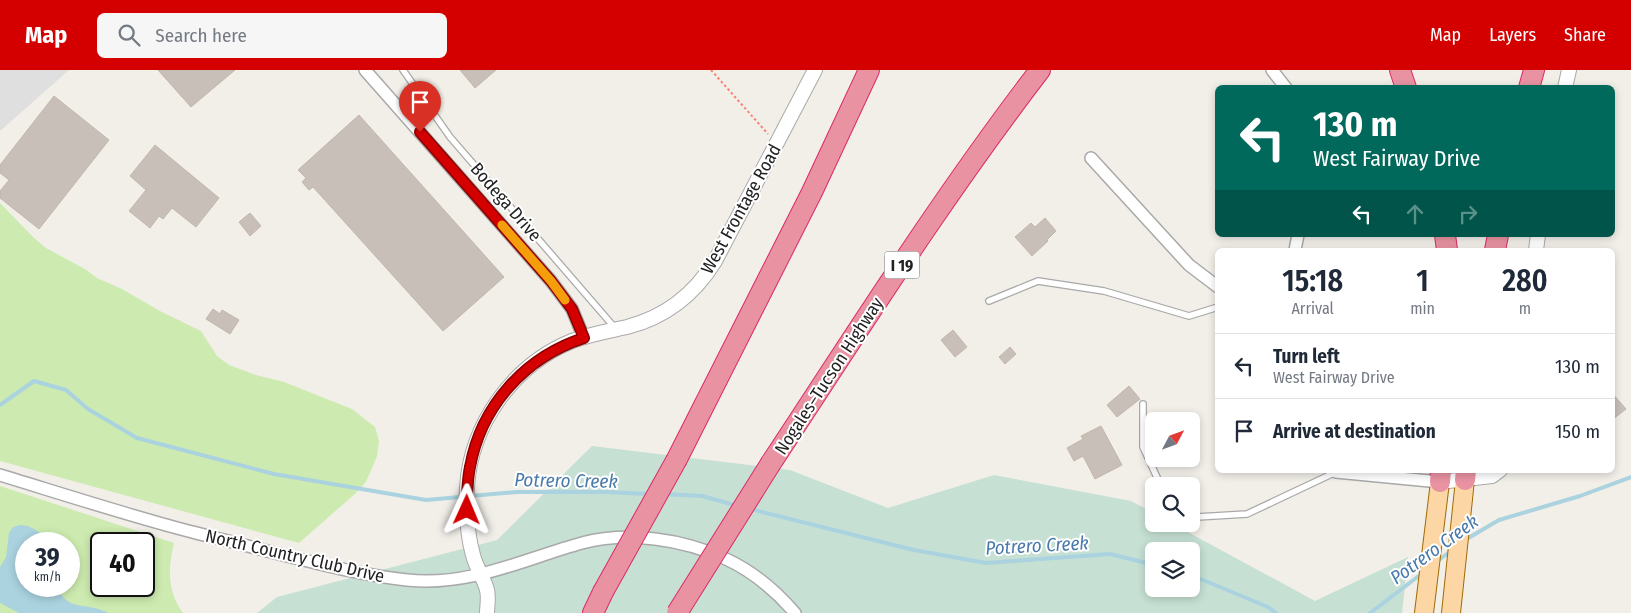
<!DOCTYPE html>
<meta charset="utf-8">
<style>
body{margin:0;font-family:"Fira Sans Condensed",sans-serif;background:#f6f6f7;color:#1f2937;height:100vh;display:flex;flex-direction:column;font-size:19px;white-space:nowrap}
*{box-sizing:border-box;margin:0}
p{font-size:16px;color:#747a83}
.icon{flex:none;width:28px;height:28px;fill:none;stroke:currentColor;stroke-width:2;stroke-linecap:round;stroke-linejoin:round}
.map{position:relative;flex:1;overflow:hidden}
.drawer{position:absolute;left:1215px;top:178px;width:400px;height:225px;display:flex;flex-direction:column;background:#fff;border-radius:8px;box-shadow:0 2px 8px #0003}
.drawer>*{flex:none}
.top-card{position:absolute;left:1215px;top:15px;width:400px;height:152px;border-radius:8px;box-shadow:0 2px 8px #0003;background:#00695c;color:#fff;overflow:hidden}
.needle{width:32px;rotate:49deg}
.controls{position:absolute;left:1145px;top:342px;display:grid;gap:10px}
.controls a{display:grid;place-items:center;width:55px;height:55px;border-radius:8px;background:#fff;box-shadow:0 2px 8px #0003;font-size:25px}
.speed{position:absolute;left:15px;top:462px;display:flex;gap:10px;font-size:25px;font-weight:700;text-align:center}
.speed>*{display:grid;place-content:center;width:65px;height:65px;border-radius:50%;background:#fff;box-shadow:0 2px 8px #0003;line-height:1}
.speed small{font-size:12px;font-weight:400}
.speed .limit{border:2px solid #111;border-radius:8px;background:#fff;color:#111}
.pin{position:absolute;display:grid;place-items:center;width:42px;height:42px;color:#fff;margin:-51px -21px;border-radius:50% 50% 50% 0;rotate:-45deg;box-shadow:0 0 5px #0007}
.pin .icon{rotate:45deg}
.me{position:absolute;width:55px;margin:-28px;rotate:1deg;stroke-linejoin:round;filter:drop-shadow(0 0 4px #0008)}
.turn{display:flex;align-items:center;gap:18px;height:105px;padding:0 15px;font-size:22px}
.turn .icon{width:65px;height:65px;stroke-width:2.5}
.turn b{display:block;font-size:35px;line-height:42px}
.lanes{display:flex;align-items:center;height:48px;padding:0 15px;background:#0003;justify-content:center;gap:25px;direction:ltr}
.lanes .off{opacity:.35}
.eta{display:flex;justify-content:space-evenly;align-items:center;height:85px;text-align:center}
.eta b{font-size:30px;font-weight:600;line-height:35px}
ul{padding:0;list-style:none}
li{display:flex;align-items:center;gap:15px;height:65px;padding:0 15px;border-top:1px solid #e0e1e3}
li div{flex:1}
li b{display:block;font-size:19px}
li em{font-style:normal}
header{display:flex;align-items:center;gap:30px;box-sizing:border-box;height:70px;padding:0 25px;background:#d40000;color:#fff}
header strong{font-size:24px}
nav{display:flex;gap:28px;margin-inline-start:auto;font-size:18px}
.search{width:350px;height:45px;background:#f6f6f7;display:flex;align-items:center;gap:12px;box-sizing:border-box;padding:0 18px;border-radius:8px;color:#747a83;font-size:19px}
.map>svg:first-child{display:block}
.residential{fill:#e0dfdf}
.grass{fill:#cdebb0;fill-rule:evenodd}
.wetland{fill:#c6e0d4;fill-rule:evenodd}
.water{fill:#aad3df}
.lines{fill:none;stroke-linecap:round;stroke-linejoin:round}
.stream{stroke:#aad3df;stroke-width:4}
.building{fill:#c7bfb8;stroke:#c4b6ab}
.service-casing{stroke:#a9a9a9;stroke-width:8}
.minor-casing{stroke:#a9a9a9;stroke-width:14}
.tertiary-casing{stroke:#a9a9a9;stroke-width:16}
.primary-casing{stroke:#a06b00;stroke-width:20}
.motorway-casing{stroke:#dc2a67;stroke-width:22}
.path{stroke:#fa8072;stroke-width:2;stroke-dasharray:2.5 2.5;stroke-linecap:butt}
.service{stroke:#fff;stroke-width:5.5}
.minor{stroke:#fff;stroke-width:11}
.tertiary{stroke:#fff;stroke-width:14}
.primary{stroke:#fcd6a4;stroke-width:18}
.motorway{stroke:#e892a2;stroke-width:20}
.motorway-bridge-casing{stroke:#dc2a67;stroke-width:22;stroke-linecap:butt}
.motorway-bridge{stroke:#e892a2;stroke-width:20}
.route-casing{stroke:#8a0000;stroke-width:12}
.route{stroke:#d40000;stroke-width:9}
.slow{stroke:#f59e0b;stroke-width:9}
.labels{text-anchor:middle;stroke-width:4;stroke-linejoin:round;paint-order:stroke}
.shield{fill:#fff;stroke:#646464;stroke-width:1}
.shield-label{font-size:16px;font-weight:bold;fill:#222}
.street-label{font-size:18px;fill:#222;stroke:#fff}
.water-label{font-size:19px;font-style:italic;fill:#4a7aab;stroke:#fff}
</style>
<header>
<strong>Map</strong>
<div class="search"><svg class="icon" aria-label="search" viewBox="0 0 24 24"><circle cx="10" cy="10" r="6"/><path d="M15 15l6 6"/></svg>Search here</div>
<nav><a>Map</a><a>Layers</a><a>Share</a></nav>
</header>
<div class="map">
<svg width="1631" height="543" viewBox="0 0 1631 543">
<rect width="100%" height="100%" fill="#f2efe9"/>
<path class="residential" d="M0,0H69L0,61Z"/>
<path class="grass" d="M0,133L34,168L46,178L85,199L97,208L122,219L160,241L201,261L217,286L229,295L256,305L284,312L352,339L375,357L379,371L377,386L366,412L356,423L299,473L0,391Z
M0,416L174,473C168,497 167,522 183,543H0ZM26,474H69V516H26ZM101,474H144V516H101Z"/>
<path class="wetland" d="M592,376L790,400L888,438L994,405L1131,431L1154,443V454H1173L1315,531L1408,487L1402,543H257L277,527L497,470ZM1154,481H1191V519H1154Z"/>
<path class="water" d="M20,455C33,455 42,464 50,474H26V516H56C69,543 84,531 109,543H19L0,533V497L6,487L9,463L13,457Z"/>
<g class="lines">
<path class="stream" d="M0,335L34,311L66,320L88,339L137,368L274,404L426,430L517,422H606L649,424
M664,424L702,426L738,436
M750,439L914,480L986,493L1110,484L1154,495
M1465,470L1499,450L1580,426L1631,407
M1435,493L1452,480
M1191,505L1268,537L1276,543
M1370,543L1424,502"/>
</g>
<path class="building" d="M158,0H235L191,37Z
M460,0H496L475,18Z
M54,26L109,70L39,159L0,128V121L9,110L0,103V95Z
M359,45L504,207L443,261L313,117L309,120L302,112L306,108L298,100Z
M155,75L219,128L196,157L172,138L163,149L159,146L150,158L129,141L146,120L130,106Z
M250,143L261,156L250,166L239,152Z
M1045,148L1056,161L1047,170L1048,171L1032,186L1015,167L1031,153L1035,157Z
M213,239L220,244L222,240L239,250L230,264L206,249Z
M953,260L967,277L955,287L941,270Z
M1010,277L1016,284L1005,294L999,287Z
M1129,316L1140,329L1117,347L1107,335Z
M1612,323L1626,339L1612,350Z
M1101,356L1122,395L1095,409L1083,386L1074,391L1067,378L1083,369L1081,366Z"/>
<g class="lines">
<g class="service-casing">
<path id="service" d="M403,0L450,67L615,258
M989,231L1038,211L1104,221L1189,246L1218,237
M1143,334V377L1161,416
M1191,443L1197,447L1247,444L1336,402"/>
</g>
<g class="minor-casing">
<path id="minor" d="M365,0L551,211L572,239L584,268
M1272,0L1286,18
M1091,88L1189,195L1218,217
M1295,180L1298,165
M1336,400V402L1440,412
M0,405C59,423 118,442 177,458C207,466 237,473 267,481C313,492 359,505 407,510C469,517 524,489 582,473C628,461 683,469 726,489C752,501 776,521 795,543"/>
</g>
<g class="tertiary-casing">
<path id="tertiary" d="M1565,18L1569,0
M1536,180L1538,165
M1440,412L1492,406L1500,400
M487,543C487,536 489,527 487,520C484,508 476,498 473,485C467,464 466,439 467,417C471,354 513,295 572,271C590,264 609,261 627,257C666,247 694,225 715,191L815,0"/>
</g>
<g class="primary-casing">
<path id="primary" d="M1424,543L1440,412
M1451,543L1465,410"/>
</g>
<g class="motorway-casing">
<path id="motorway" d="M1400,0L1406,18
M1529,18L1534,0
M1445,165L1447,180
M1495,180L1498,165
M677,389L812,122L869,0
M771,393C858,261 943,126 1040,0
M1465,410L1466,400
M1440,412L1441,400
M593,543L603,522"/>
</g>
<path class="path" d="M711,0L768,64"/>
<use href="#service" class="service"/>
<use href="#minor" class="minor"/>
<use href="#tertiary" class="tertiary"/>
<use href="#primary" class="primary"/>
<use href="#motorway" class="motorway"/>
<g class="motorway-bridge-casing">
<path id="motorway-bridge" d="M603,522L677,389
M677,543L771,393"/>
</g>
<use href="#motorway-bridge" class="motorway-bridge"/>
</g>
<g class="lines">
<g class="route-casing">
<path id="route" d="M420,62L551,211L572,239L584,268C525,287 481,336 470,397C467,411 467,425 467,440"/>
</g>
<use href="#route" class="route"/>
<path class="slow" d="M502,155L551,211L565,230"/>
</g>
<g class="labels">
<rect class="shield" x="884.5" y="181.5" width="35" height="27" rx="4"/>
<g class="shield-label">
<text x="902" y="201">I 19</text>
</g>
<g class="street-label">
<text transform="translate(506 132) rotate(49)" y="6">Bodega Drive</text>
<text transform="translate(741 139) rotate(-61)" y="6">West Frontage Road</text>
<text transform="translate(829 306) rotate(-57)" y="6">Nogales–Tucson Highway</text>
<text transform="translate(295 486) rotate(13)" y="6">North Country Club Drive</text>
</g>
<g class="water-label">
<text transform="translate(566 410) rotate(1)" y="7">Potrero Creek</text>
<text transform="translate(1037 475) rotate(-3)" y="7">Potrero Creek</text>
<text transform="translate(1434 479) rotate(-36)" y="7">Potrero Creek</text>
</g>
</g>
</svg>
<div class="controls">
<a><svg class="needle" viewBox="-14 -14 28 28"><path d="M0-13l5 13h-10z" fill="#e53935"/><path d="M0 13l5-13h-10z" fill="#747a83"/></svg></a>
<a><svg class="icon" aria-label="search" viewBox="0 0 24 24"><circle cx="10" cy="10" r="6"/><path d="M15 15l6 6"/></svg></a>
<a><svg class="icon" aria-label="layers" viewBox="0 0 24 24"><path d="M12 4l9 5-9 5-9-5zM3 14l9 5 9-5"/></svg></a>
</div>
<div class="speed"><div>39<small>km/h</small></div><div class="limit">40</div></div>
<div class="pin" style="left:420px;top:62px;background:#d93025"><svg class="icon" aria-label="arrive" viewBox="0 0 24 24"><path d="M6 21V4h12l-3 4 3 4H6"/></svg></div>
<svg class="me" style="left:467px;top:440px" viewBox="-20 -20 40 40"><path d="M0-17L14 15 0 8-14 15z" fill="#d40000" stroke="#fff" stroke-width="4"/></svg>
<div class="top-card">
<div class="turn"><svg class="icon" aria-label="left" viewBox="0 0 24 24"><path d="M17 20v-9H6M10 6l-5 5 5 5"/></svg><div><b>130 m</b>West Fairway Drive</div></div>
<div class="lanes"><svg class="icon" aria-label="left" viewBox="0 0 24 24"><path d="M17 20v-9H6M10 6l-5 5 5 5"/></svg><svg class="icon off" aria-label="ahead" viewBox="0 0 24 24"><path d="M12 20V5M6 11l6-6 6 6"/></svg><svg class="icon off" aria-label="right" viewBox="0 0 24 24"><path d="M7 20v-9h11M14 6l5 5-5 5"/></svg></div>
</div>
<section class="drawer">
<div class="eta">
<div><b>15:18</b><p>Arrival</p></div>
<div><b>1</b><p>min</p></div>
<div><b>280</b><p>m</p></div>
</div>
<ul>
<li><svg class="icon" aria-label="left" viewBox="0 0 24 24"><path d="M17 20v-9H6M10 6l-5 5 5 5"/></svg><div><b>Turn left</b><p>West Fairway Drive</p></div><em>130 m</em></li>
<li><svg class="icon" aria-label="arrive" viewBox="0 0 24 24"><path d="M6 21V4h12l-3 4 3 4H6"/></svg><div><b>Arrive at destination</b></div><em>150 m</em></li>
</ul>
</section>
</div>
